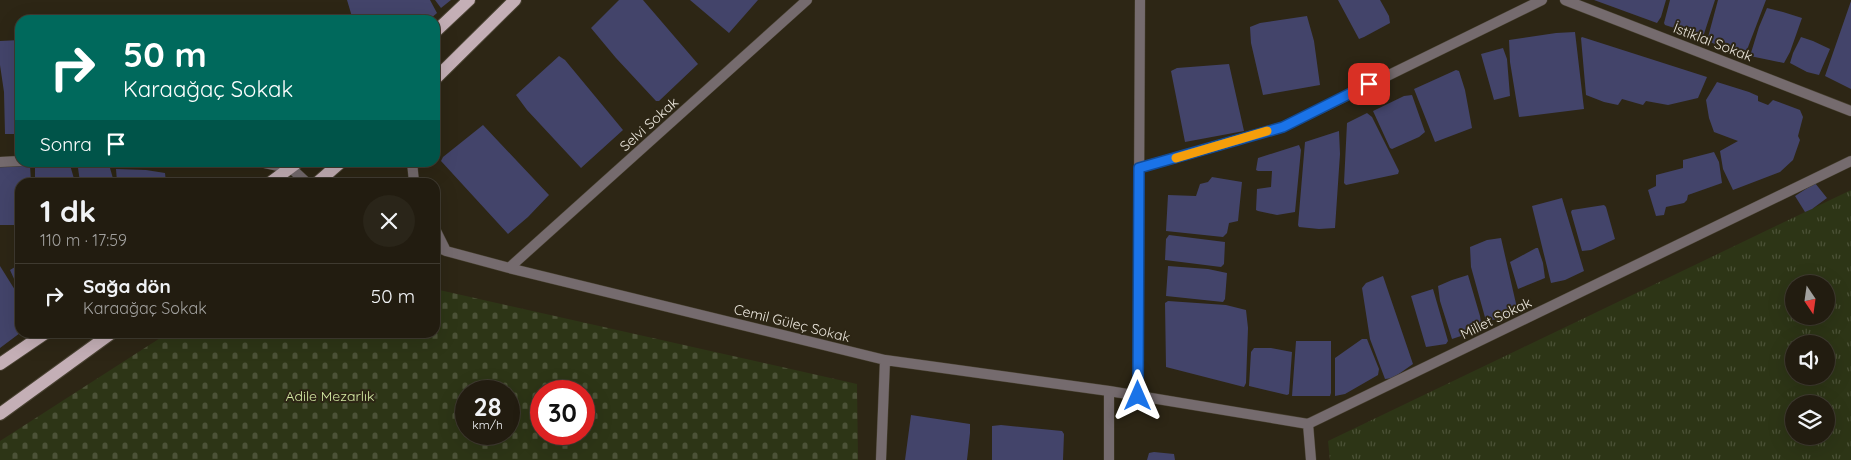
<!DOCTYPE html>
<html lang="tr">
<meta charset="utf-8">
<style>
body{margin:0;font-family:Quicksand,sans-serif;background:#2a2519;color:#f1f3f6;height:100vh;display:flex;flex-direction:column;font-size:19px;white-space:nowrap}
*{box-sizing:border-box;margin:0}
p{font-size:16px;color:#a2a19f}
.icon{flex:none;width:28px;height:28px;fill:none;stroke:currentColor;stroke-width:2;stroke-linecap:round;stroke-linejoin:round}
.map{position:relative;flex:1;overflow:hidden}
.drawer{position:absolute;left:15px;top:178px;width:425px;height:160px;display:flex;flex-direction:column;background:#221c10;border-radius:15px;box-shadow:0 5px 20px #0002,0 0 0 1px #3f3a30}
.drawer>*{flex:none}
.guide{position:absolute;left:15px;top:15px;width:425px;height:152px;border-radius:15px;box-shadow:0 5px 20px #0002,0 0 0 1px #3f3a30;background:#00695c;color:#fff;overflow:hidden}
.needle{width:32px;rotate:167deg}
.tools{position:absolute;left:1785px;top:275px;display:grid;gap:10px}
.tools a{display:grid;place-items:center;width:50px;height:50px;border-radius:50%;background:#221c10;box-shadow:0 5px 20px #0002,0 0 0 1px #3f3a30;font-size:25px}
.speed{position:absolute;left:455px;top:380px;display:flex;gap:10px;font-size:25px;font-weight:700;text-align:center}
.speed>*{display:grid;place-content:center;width:65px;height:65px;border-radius:50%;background:#221c10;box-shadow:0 5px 20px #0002,0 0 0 1px #3f3a30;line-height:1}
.speed small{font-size:12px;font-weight:400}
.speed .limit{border:8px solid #d22;background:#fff;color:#111}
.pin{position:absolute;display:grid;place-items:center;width:42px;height:42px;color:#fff;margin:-21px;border-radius:10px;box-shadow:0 2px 8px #0006}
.me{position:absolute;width:55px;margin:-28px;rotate:0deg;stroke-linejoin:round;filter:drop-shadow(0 0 4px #0008)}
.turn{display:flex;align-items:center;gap:18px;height:105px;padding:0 25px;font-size:22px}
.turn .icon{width:65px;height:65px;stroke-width:2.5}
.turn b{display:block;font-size:35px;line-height:42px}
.then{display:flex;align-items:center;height:48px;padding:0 25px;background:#0003;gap:10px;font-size:19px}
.round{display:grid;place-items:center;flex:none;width:52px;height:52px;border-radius:26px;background:#2a2519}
.head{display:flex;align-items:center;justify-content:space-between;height:85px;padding:0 25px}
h1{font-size:30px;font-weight:700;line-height:38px}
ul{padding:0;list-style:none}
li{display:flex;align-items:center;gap:15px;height:65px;padding:0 25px;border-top:1px solid #3f3a30}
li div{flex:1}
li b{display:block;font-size:19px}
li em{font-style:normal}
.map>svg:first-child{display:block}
.grass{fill:url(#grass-tufts);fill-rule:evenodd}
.cemetery{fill:url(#cemetery-stones);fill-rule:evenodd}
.building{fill:#43446a}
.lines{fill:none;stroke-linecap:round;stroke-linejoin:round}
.street-casing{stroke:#484131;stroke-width:11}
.primary-casing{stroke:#484131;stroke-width:14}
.street{stroke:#756b6e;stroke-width:10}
.primary{stroke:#c4afb6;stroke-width:12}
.route-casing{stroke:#114b97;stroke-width:12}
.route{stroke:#1a73e8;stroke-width:9}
.slow{stroke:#f59e0b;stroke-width:9}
.labels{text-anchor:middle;stroke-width:4;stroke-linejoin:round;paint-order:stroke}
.street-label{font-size:14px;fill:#ebe6dc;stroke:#2d2615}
.park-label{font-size:14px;fill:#d6eba5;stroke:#2d2615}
</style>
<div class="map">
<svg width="1851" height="460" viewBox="0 0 1851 460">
<defs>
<pattern id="grass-tufts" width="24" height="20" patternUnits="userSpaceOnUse" patternTransform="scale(1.25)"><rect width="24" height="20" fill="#2d3516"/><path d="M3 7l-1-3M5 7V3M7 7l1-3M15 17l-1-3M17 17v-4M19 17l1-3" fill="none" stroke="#4c5237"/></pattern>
<pattern id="cemetery-stones" width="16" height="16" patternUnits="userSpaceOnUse" patternTransform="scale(1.25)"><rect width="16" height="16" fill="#2d3516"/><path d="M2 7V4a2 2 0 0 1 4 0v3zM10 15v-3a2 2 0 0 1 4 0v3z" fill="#4c5237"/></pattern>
</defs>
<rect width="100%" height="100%" fill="#2d2615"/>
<path class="grass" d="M1851,190V460H1330L1328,441ZM1794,284H1826V316H1794ZM1794,344H1826V376H1794ZM1794,404H1826V436H1794Z"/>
<path class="cemetery" d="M435,289L857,384L858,460H0V441L168,333L435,332ZM466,391H509V434H466ZM541,391H584V434H541Z"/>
<path class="building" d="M347,0H430L437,13L429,20H353Z
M435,0H451L441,8Z
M619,0H643L698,64L659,101H656L616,58L591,28Z
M690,0H758L729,33Z
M1338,0H1380L1389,16L1390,23L1364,37L1359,39Z
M1594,0H1666L1661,17L1657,23Z
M1670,0H1715L1703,37L1665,25L1664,23Z
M1718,0H1766L1745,55L1707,41Z
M1851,1V89L1825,76Z
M1767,8L1783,12L1802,18L1790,52L1784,63L1750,56L1759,27Z
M1307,16L1314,41L1320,85L1263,95L1251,43L1250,27L1260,23Z
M1575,32L1584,109L1519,117L1510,62L1509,40L1556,33Z
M1582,37L1707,77L1698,98L1668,105L1646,101L1643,105L1622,99L1618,105L1604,102L1586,95L1581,38Z
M1801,37L1813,41L1830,49L1819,75L1807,72L1790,63L1793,53Z
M20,40V134H5L4,92L0,65V41Z
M1503,48L1507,59L1510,96L1494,100L1481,54Z
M559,56L565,60L623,130L581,168L527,110L516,95Z
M1229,64L1244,131L1185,142L1171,71L1177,68Z
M1456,70L1459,71L1465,90L1472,128L1435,142L1414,89Z
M1717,82L1749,92L1758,96V101L1768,105L1773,100L1800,110L1803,117L1798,136L1800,140L1793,160L1780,172L1733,190L1723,169L1720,151L1738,141L1714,132L1709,118L1706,100Z
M1412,95L1425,132L1419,137L1392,149L1390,148L1373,111L1404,96Z
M1367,113L1372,117L1399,171L1398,174L1346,185L1344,183L1347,123Z
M483,125L549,195L528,217L508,234L441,161L443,157Z
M1339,131L1340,154L1335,228L1319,229L1299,227L1298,225L1305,142Z
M1299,145L1301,150L1295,212L1277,215L1258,211L1256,210L1257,189L1271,187L1272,171H1258L1256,170L1258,158Z
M1714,152L1719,162L1722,183L1688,195L1687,200L1684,203L1666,207L1664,215L1656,216L1648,190L1656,186V175L1683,168V160Z
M0,165H30L31,182H20V225H0Z
M51,165H70L75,182H35V166Z
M89,167L110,168L114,182H80L78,168Z
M116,169L146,170L165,173L166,182H117Z
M1212,177L1242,182L1238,221L1229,223L1227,233L1223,237L1166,231L1168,195L1196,196L1200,184L1208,182Z
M1815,183L1827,198L1812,209L1805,212L1795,196Z
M1562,198L1584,271L1565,280L1551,283L1532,206Z
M1604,205L1606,207L1615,239L1591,250L1582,251L1571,212L1572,210Z
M1169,235L1225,242L1224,264L1221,267L1165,260L1166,239Z
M1501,238L1517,308L1503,318L1486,321L1471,267L1470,247L1487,240Z
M1536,248H1538L1543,263L1545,278L1518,289L1510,262Z
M20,264V292L10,270Z
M0,266L20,298V333L0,348Z
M1168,266L1208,269L1227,273L1225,299L1223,302L1166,296Z
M1468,275L1480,316L1482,329L1452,339L1440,301L1438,286L1452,280Z
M1383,276L1413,364L1393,378L1385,379L1370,339L1362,288L1366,283Z
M1433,289L1448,341L1446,344L1426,347L1411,296Z
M1168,301L1226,305L1246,310L1248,328L1246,383L1244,387L1166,367L1165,303Z
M1362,339H1367L1379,369L1378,375L1345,394L1335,396V358Z
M1296,341H1331V393L1330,396H1292Z
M1254,348H1271L1292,352L1289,394L1287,395L1249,386L1251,352Z
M911,415L970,424V433L967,460H905Z
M1001,425L1062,431L1064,434L1063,460H992V426Z
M1154,452L1174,454L1175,460H1147L1149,453Z"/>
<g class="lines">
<g class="street-casing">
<path id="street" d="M1565,0L1851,111
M0,162L20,161
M260,162L292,169L306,182
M412,162L414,182
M1139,168L1283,127L1542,0
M435,229L446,251
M435,246L446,251L509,268L885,360L1109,391L1308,424L1851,161
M509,268L807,0
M1138,396L1140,0
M1308,424L1311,460
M881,460L885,360
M1109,460V391"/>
</g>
<g class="primary-casing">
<path id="primary" d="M435,32L469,0
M435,79L515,0
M271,182L298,162
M318,182L341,162
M0,364L47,332
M0,414L113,332"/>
</g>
<use href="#street" class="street"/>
<use href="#primary" class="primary"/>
</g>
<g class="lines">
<g class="route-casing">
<path id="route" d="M1138,396L1139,168L1283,127L1369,84"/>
</g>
<use href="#route" class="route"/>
<path class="slow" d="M1176,158L1267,131"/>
</g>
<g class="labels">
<g class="street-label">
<text transform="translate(1713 42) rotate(21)" y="5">İstiklal Sokak</text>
<text transform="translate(649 124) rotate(-42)" y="5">Selvi Sokak</text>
<text transform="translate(1496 318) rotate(-26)" y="5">Millet Sokak</text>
<text transform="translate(792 323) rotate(14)" y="5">Cemil Güleç Sokak</text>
</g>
<g class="park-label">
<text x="330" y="401">Adile Mezarlık</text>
</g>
</g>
</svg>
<div class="tools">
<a><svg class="needle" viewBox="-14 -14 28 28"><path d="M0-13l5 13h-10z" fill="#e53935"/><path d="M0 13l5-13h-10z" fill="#a2a19f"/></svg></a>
<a><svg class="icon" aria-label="sound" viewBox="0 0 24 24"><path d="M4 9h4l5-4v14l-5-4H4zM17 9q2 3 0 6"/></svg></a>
<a><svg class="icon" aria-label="layers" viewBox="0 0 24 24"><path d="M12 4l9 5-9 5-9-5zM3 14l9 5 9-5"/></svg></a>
</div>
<div class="speed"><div>28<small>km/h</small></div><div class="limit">30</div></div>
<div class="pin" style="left:1369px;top:84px;background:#d93025"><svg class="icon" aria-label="arrive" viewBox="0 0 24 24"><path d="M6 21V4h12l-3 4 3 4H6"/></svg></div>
<svg class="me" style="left:1138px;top:396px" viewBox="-20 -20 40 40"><path d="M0-17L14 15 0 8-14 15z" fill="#1a73e8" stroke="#fff" stroke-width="4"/></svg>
<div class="guide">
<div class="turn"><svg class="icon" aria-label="right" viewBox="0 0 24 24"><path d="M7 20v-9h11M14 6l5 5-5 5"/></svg><div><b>50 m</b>Karaağaç Sokak</div></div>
<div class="then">Sonra<svg class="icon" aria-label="arrive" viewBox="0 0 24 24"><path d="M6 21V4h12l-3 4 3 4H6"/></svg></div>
</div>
<section class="drawer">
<div class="head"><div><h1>1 dk</h1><p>110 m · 17:59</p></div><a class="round"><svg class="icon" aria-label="close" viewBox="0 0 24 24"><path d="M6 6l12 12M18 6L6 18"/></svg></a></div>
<ul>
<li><svg class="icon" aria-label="right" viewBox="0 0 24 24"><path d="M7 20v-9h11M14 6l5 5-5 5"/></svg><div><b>Sağa dön</b><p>Karaağaç Sokak</p></div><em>50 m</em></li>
</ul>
</section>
</div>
